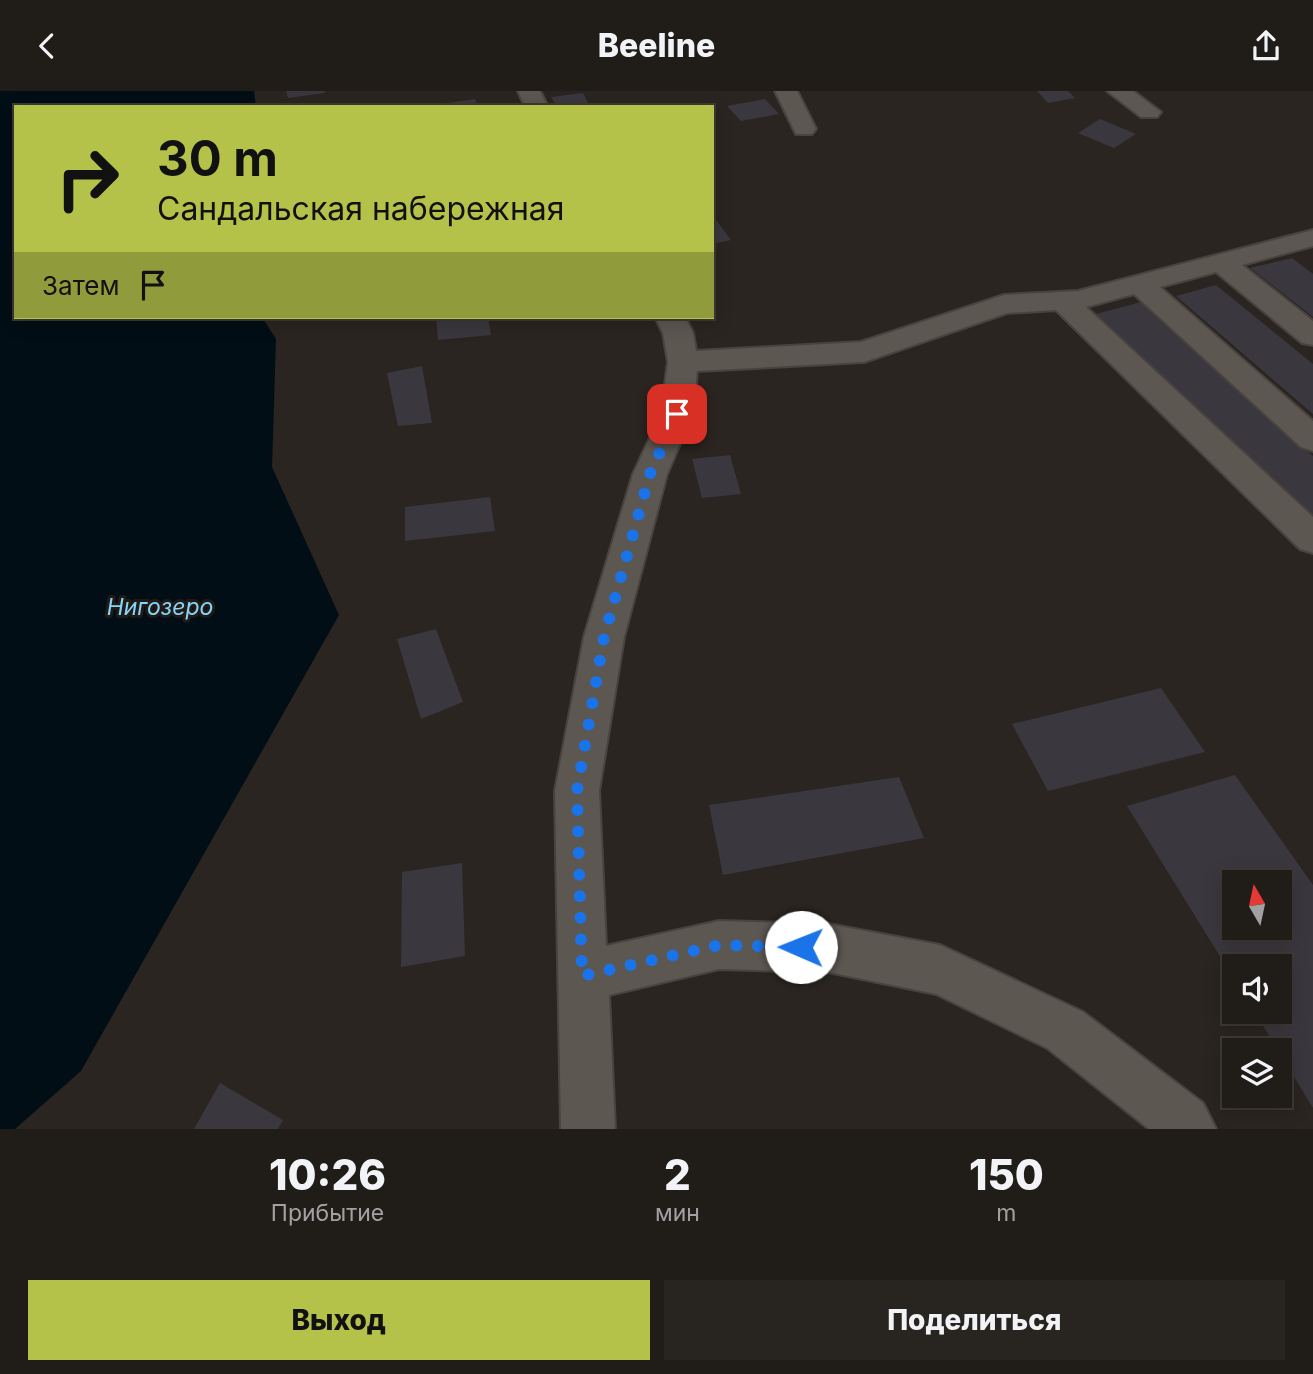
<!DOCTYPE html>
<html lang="ru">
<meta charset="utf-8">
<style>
body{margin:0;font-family:Inter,sans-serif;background:#282521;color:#f1f3f6;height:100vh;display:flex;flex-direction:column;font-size:26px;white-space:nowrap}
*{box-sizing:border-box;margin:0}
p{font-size:23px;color:#a2a1a2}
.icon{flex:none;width:38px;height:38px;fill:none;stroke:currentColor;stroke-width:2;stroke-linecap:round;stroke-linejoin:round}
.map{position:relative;height:1038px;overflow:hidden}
.drawer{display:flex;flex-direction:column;background:#201c18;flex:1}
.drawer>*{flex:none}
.banner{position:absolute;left:14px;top:14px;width:700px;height:214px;border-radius:0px;box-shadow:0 4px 18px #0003,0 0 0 2px #3d3a37;background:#b4c24a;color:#111;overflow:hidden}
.needle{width:46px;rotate:351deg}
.buttons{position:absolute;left:1222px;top:779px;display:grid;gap:14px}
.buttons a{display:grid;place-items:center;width:70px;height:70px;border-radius:0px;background:#201c18;box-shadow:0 4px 18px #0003,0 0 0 2px #3d3a37;font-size:35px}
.pin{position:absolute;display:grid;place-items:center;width:60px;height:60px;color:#fff;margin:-30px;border-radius:14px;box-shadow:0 4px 10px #0006}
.me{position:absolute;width:77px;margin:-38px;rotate:271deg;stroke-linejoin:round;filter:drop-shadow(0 0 5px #0008)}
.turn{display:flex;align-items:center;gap:24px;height:147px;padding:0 28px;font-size:32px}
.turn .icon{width:91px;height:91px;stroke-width:2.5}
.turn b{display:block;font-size:49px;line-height:60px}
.then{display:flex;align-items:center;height:66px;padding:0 28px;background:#0003;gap:14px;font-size:26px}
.eta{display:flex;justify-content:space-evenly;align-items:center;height:119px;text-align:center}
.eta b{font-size:42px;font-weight:800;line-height:49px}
.cta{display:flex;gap:14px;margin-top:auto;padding:14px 28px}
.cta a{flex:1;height:80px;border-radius:0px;background:#b4c24a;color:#111;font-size:28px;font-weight:800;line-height:80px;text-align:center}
.cta a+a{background:#282521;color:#f1f3f6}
header{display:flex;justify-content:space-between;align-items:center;height:91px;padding:0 28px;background:#201c18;font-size:32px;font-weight:800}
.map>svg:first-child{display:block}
.water{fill:#020e15}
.building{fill:#3b373e;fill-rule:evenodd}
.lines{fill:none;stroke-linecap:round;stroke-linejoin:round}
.minor-casing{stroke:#48433f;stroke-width:4}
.minor{fill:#5d5751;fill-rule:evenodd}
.route{stroke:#1a73e8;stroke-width:12;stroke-dasharray:0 21.6}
.labels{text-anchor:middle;stroke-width:6;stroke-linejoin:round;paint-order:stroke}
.water-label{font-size:23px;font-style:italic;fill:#87d4fb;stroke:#211b17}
</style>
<header><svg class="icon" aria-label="back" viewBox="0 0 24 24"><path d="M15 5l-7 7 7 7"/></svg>Beeline<svg class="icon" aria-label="share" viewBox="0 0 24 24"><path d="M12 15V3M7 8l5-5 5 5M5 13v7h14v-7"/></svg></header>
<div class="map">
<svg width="1313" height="1038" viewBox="0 0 1313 1038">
<rect width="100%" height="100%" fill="#2a2520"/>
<path class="water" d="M0,0H254L256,16H16V226H262L276,248L272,376L339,524L81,980L15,1038H0Z"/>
<path class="building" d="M286,0H325V2L288,7Z
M1037,0H1068L1075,7L1048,12Z
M583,2L589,14L557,16L551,6Z
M475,8L478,16H434V14Z
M765,8L779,23L741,30L727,15Z
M1100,28L1136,43L1114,57L1078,42Z
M716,129L731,149L712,153V130Z
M1292,167L1313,183V226L1250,177Z
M1216,194L1313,273V323L1176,205Z
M1141,211L1313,365V427L1096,223Z
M436,226H488L491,244L438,249Z
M422,275L432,332L398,335L387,282Z
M730,364L741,403L702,407L692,368Z
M490,406L495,440L405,450V416Z
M436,538L463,611L421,628L397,548Z
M1161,597L1205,661L1048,700L1012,633Z
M1235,684L1313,794V1017L1254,920H1279V875H1234V888L1127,715ZM1234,791H1279V836H1234Z
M899,686L924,747L723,784L709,714Z
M462,772L465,865L401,876L402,781Z
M220,992L283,1029L278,1038H194Z"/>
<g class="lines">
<g class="minor-casing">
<path id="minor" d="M518,0H540L548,16H525Z
M775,0H797L816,38L812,43H796Z
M1107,0H1133L1161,21L1157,26H1141Z
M1313,139V155L1242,174L1313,230V254L1302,252L1216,181L1160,196L1313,330V360L1301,356L1134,203L1086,216L1313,426V462L1300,458L1056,219L1007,222L864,271L697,280L693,323L667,383L624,546L599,700L606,855L719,830L828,833L940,854L1083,921L1203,1012L1216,1038H1149L1047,957L936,903L828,881L719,878L609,904L615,1038H561L555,700L584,546L633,383L661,323L668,271L663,242L655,226H685L693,242L696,260L861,251L1004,204L1078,200Z"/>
</g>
<use href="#minor" class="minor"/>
</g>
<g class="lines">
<path class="route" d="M677,323L650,383L604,546L577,700L582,885L719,854L801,856"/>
</g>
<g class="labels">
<g class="water-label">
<text x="160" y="524">Нигозеро</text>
</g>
</g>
</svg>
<div class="buttons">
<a><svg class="needle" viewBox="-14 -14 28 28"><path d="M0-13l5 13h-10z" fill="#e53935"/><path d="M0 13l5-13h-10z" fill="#a2a1a2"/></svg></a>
<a><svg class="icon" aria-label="sound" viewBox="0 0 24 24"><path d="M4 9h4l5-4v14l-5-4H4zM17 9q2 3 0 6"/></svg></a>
<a><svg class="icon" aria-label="layers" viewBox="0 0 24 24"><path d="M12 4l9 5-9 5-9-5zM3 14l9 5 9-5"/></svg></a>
</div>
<div class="pin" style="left:677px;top:323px;background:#d93025"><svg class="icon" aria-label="arrive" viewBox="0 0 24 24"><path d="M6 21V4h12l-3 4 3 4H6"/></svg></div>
<svg class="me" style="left:801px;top:856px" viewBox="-20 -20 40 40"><circle r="19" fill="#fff"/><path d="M0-13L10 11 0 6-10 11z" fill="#1a73e8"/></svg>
<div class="banner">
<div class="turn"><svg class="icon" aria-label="right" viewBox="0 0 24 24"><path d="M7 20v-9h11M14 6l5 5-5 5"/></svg><div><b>30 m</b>Сандальская набережная</div></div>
<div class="then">Затем<svg class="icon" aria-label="arrive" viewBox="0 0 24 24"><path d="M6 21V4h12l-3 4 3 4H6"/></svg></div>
</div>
</div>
<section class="drawer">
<div class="eta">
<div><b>10:26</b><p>Прибытие</p></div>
<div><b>2</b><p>мин</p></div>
<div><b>150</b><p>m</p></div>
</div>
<div class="cta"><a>Выход</a><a>Поделиться</a></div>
</section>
